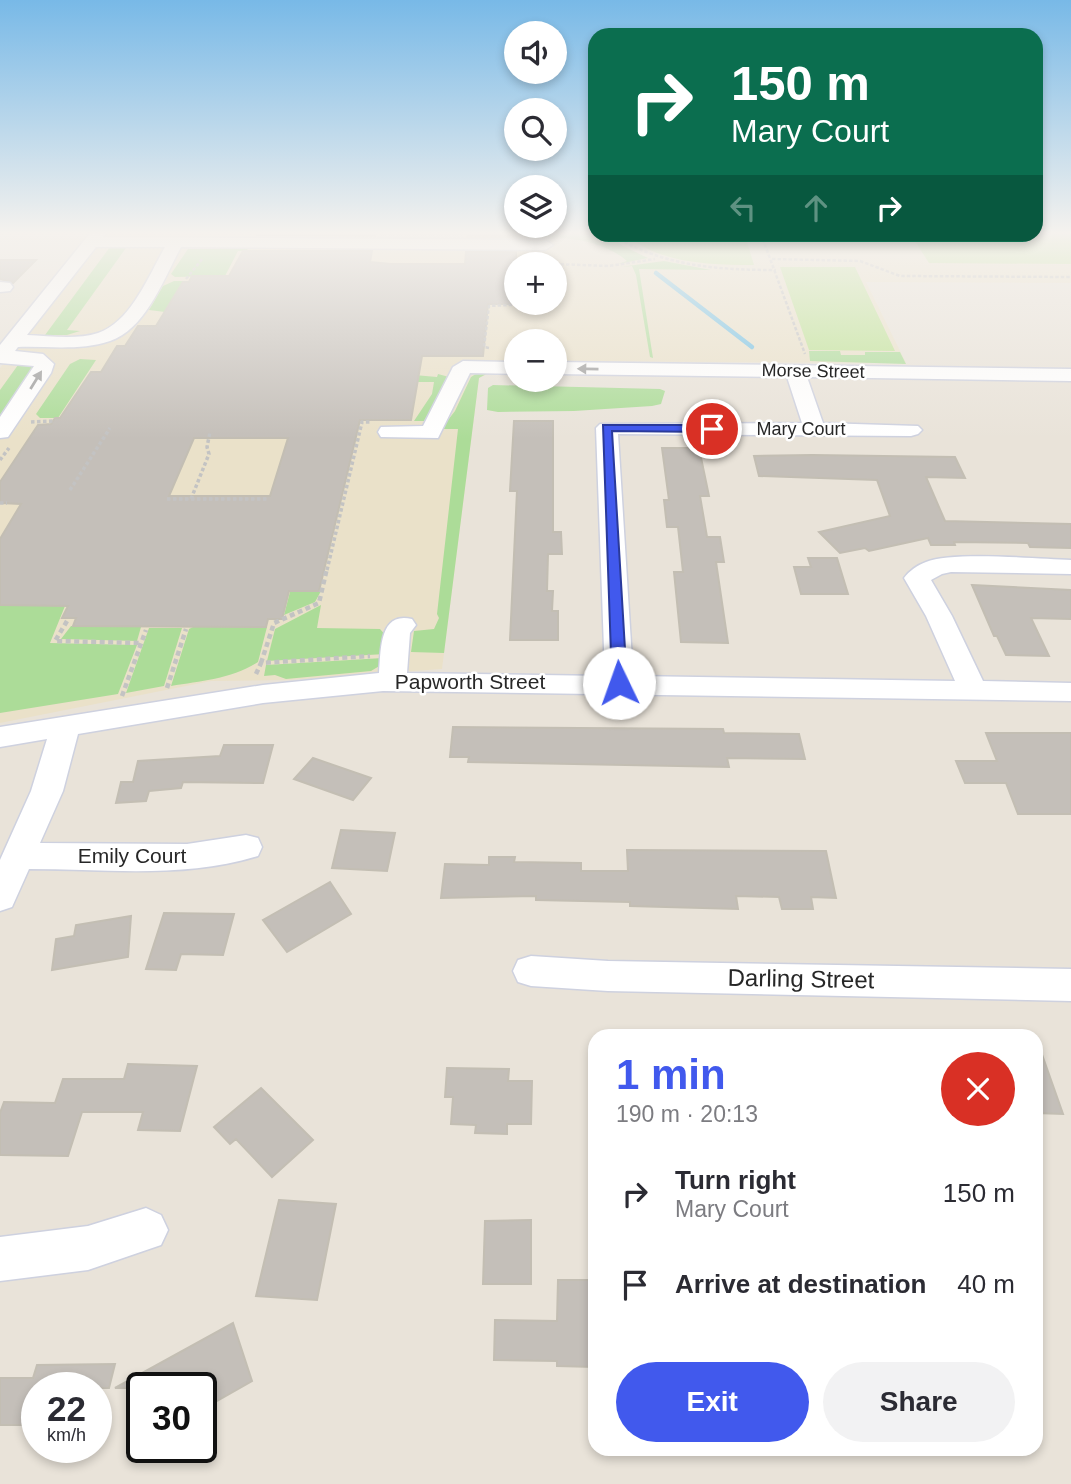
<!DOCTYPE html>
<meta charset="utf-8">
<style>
body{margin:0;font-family:Arial,sans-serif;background:#f2f2f3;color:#2b2b33;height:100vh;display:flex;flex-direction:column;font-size:26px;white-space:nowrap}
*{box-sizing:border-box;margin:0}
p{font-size:23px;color:#7c7c81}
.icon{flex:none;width:38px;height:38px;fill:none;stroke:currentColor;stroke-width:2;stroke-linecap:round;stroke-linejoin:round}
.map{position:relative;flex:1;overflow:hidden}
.details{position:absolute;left:588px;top:1029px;width:455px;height:427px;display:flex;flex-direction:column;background:#fff;border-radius:21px;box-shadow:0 4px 10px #0003}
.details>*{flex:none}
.guide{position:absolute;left:588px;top:28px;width:455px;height:214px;border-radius:21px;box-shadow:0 4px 10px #0003;background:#0b6e4f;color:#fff;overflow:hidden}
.tools{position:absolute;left:504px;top:21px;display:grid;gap:14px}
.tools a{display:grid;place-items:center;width:63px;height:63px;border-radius:50%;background:#fff;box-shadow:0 4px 10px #0003;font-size:35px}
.speed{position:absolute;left:21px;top:1372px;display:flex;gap:14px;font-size:35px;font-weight:700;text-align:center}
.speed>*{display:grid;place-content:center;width:91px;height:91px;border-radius:50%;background:#fff;box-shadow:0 4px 10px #0003;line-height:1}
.speed small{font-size:18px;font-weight:400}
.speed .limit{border:4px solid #111;border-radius:10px;background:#fff;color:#111}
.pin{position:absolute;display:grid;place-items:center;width:60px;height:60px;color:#fff;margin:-30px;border:4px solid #fff;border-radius:50%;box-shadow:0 2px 7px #0007}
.me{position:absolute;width:77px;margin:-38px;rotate:357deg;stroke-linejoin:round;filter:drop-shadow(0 0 5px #0008)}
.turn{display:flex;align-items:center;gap:24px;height:147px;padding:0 28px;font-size:32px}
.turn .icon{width:91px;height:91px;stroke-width:2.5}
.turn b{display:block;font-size:49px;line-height:60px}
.lanes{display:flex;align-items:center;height:66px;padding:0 28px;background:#0003;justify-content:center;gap:35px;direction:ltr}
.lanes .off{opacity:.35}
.round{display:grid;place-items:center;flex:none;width:74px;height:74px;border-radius:37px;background:#f2f2f3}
.summary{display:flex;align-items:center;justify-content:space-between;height:119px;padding:0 28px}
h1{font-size:42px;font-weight:600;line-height:52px;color:#4159ed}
.action{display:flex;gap:14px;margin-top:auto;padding:14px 28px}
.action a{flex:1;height:80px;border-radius:42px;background:#4159ed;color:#fff;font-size:28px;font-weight:600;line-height:80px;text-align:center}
.action a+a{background:#f2f2f3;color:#2b2b33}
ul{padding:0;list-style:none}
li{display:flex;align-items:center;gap:21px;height:91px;padding:0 28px}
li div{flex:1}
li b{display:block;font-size:26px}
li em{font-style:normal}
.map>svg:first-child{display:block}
.education{fill:#eae1c9;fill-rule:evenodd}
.green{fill:#acdc98}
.pitch{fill:#bee394}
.plaza{fill:#d9d6cf}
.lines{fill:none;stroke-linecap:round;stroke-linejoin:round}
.stream{stroke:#71c1e5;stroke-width:4.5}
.building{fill:#c4bfb9;stroke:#c3beb3;stroke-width:2;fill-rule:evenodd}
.minor-casing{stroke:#ced1df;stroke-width:3}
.path-far2{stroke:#c3c3c3;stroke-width:2.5;stroke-dasharray:3.5 2;stroke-linecap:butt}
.path-far1{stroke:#c3c3c3;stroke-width:3.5;stroke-dasharray:3.5 2.5;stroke-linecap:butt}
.path{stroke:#c3c3c3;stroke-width:4.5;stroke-dasharray:5 3.5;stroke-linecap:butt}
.minor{fill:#fff;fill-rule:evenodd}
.oneway{fill:#9e9e9e}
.route{fill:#4159ed;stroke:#2a3a9a;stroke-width:2}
.labels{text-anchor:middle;stroke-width:5;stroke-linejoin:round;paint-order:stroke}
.far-street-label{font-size:18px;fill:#272727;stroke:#fff}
.street-label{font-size:21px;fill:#272727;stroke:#fff}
.near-street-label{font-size:24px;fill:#272727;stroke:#fff}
</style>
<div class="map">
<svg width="1071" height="1484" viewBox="0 0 1071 1484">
<rect width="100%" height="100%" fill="#e9e3d9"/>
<path class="education" d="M107,232L1036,234V232H1071V283L866,282L906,363L555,361V341H516V361L479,378L442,669L289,680L211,681L0,723V368ZM516,264H555V303H516Z"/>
<path class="green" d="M548,232H595V234L608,235L623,246L648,258L618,264L627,261C604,241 569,237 539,237L538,234Z
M110,247H138L126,248L67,330L80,331L67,335H45Z
M248,248L247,251H238L225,276L175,277L171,274L188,249Z
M664,261L711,270L639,269L653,358L650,357L636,275L632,266L620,267Z
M174,281H190L165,312L149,310L163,286Z
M809,351H840L841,355H865V352H900L906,364L810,361Z
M80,359L96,360L58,418H40L36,414L70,364Z
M10,362L35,364L0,425V390L18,365H5Z
M479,372H490L479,378L444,653L411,652L414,631L434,629L439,618L437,614L458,429H441L455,411L471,377Z
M403,374L437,377L438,374L449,377L424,421H414L432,394L434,382H400Z
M493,385L660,389L665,391L661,404L652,406L574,411L498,412L487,410L488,388Z
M321,591L315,602L284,615L290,592Z
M321,605L317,628L380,629L387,637L385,654L267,661L275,629Z
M0,606H65L50,643L137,645L118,694L0,713Z
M71,626L141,627L137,641L61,639Z
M193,627H267L258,662C232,679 201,681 171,686L189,629Z
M149,628H182L164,686L126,693Z
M383,658L381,665L371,671L286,679L275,675L264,676L266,665Z"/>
<path class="pitch" d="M1036,232H1071V264L929,263L911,235L1036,234Z
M627,235H745L754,265C713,265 659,264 627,235Z
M780,267H855L895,351L809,350Z"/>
<path class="plaza" d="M380,232H464L462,241L378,240Z"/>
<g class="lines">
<path class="stream" d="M656,273L752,347"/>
</g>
<path class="building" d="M258,232H375V236L257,235Z
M468,232H516V237H467Z
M243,251H372L370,262L391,264H465L466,252H516V304H488L483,356H422L411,420H360L319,591H289L282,619H268L266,627L73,626L76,618H62L68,606L0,605V539L21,504L0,503V482L38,425L51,424L55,418H60L91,372H101L117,346H125L138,326H156L183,282H189L192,276H229ZM194,438H288L270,496H169Z
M0,260H36L13,283L0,279Z
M514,421H553V532H561L562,554H548L547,591H553L552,611H558V640H510L517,491H510Z
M662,448H699L709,496H700L707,537H720L724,562H716L728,643L681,642L674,572H683L678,527H667L664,500H669Z
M812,455L955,457L965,478L926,477L945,521L1071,524V548L1030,547L1028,543L954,542L955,545H931L928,538L869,551L865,548L840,553L819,532L890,516L877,480L759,476L754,456Z
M808,558H837L848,594H801L794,567H811Z
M972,585L1071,590V619L1031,618L1049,656L1006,655L997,636H994Z
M453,727L723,729L724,733L799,734L805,759L727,758L729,767L468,762L469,757H450Z
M986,733H1071V814H1018L1006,783H965L956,761H997Z
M224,745H273L263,783L183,782L181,788L149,791L146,801L116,803L121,782H133L138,761L220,756Z
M313,758L371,778L353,800L294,779Z
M341,830L395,833L387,871L332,868Z
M627,850L826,851L836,898L811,897L813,909H782L779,897L736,896L738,909L630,906V902L536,900V896L441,898L445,864L489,865V857H515L514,862L581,863V871H628Z
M330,882L351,914L287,952L263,920Z
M164,913L234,914L223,955L181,954L176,970L146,969Z
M131,916L128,957L52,970L56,939L74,936L76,925Z
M1039,1046L1063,1114L1036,1113V1047Z
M128,1064L197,1066L180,1131L138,1130L143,1112H82L68,1156L0,1155V1113L4,1102L55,1103L63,1079H124Z
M447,1068L509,1069L508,1081H532L531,1124H507V1134L475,1133L476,1125L451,1124L453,1097H445Z
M261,1088L313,1140L272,1177L236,1139L230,1144L214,1127Z
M279,1200L336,1204L317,1300L256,1296Z
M531,1220V1284H483L485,1221Z
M558,1280H595V1367L557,1366V1361L494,1360L495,1320L557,1321Z
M233,1323L252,1381L201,1410V1388H115Z
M115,1364L109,1388H37V1425H0V1378H33L37,1365Z"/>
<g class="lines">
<g class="minor-casing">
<path id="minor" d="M91,232H107L103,237L545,240L553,245L545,250L181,247C164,278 146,329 110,341C81,351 48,346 18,347L15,351L43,354L54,364L51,373L8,437L0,438V417L34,366L0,363V345ZM96,247H165C149,275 131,322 98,333C77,340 49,336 27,335Z
M0,282L10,283L13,287L10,291L0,292Z
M463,361L516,362V374L470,373L438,438L381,437L378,432L381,427L423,426L453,367Z
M555,362L1071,369V381L807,377L823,423L918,426L922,430L918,434L911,436L618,434L633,676L955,681L926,616L904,578C909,571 918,565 926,562C952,551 1039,559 1071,560V574L951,572L942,574L931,580L952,616L983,681L1071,683V701L383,691L263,703L78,734L63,791L40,843L187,844L246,835L258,838L262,847L258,856C185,879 104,869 29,869L12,907L0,911V860L31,791L47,739L0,747V727L263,685L379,673C381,650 379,611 412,619L416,625L410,633L407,673L605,676L596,428L600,424L802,423L787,377L555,374Z
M531,956L608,961L1071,969V1001L608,991L531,986L518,982L513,971L518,960Z
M146,1208L161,1215L168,1230L161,1245L88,1270L0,1281V1237L88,1226Z"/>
</g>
<path class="path-far2" d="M610,234C662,266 716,270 776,270
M761,234L805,354
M772,259L860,261L900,276L1071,277
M555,264L609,266L655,259
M186,279L203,258
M489,348L484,347L489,306L551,303"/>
<path class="path-far1" d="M31,422L53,421
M0,460L9,448
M70,490L110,428
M167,499H269
M191,499L209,454L207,447L210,432
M0,503H7
M327,570L362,422H371"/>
<path class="path" d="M67,621L55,641L141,643
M261,663L274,623L319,603L327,568
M256,674L261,663L370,656
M167,688L186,629
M122,696L146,630"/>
<use href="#minor" class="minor"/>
</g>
<defs><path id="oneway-solid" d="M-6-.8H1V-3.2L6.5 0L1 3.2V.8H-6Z" transform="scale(1.75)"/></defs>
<g class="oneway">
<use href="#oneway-solid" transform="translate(588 369) rotate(-179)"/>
<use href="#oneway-solid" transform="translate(36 380) rotate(-58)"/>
</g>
<linearGradient id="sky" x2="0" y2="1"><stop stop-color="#78b9e7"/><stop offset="0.53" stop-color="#f5f2ee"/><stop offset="1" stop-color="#f5f2ee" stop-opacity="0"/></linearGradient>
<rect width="1071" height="439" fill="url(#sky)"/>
<path class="route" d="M603,425H712L717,429L712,432L612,431L627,683L619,688L612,683Z"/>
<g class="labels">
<g class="far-street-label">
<text transform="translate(813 371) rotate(1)" y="6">Morse Street</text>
<text x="801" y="435">Mary Court</text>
</g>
<g class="street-label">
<text x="470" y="689">Papworth Street</text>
<text x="132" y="863">Emily Court</text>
</g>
<g class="near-street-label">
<text transform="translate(801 979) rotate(1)" y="8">Darling Street</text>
</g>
</g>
</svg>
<div class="tools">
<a><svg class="icon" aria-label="sound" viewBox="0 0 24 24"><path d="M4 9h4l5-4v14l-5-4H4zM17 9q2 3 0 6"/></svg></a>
<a><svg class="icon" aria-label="search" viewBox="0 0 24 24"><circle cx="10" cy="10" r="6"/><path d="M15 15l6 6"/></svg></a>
<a><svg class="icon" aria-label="layers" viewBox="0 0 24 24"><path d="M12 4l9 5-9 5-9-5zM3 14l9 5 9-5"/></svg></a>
<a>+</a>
<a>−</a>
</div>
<div class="speed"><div>22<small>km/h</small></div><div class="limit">30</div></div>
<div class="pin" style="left:712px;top:429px;background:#d93025"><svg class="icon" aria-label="arrive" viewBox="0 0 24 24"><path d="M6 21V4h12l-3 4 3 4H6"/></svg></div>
<svg class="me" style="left:619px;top:683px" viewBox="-20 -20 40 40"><circle r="19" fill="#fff"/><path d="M0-13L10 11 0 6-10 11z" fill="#4159ed"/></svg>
<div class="guide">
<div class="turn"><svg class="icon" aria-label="right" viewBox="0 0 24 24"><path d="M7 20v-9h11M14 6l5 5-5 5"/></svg><div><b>150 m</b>Mary Court</div></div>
<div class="lanes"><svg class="icon off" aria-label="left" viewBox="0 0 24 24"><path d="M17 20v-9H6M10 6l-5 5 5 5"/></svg><svg class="icon off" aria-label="ahead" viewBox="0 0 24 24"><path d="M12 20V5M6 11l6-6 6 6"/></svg><svg class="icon" aria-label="right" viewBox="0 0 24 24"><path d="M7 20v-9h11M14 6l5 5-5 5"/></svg></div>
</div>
<section class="details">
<div class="summary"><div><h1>1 min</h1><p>190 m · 20:13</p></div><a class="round" style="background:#d93025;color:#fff"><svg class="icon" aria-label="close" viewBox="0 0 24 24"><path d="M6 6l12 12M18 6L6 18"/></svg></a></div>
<ul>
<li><svg class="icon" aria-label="right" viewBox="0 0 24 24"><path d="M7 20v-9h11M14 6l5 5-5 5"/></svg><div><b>Turn right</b><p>Mary Court</p></div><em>150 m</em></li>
<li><svg class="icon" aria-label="arrive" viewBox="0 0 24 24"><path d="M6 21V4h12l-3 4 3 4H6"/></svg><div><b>Arrive at destination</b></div><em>40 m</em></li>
</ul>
<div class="action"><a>Exit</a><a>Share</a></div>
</section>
</div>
